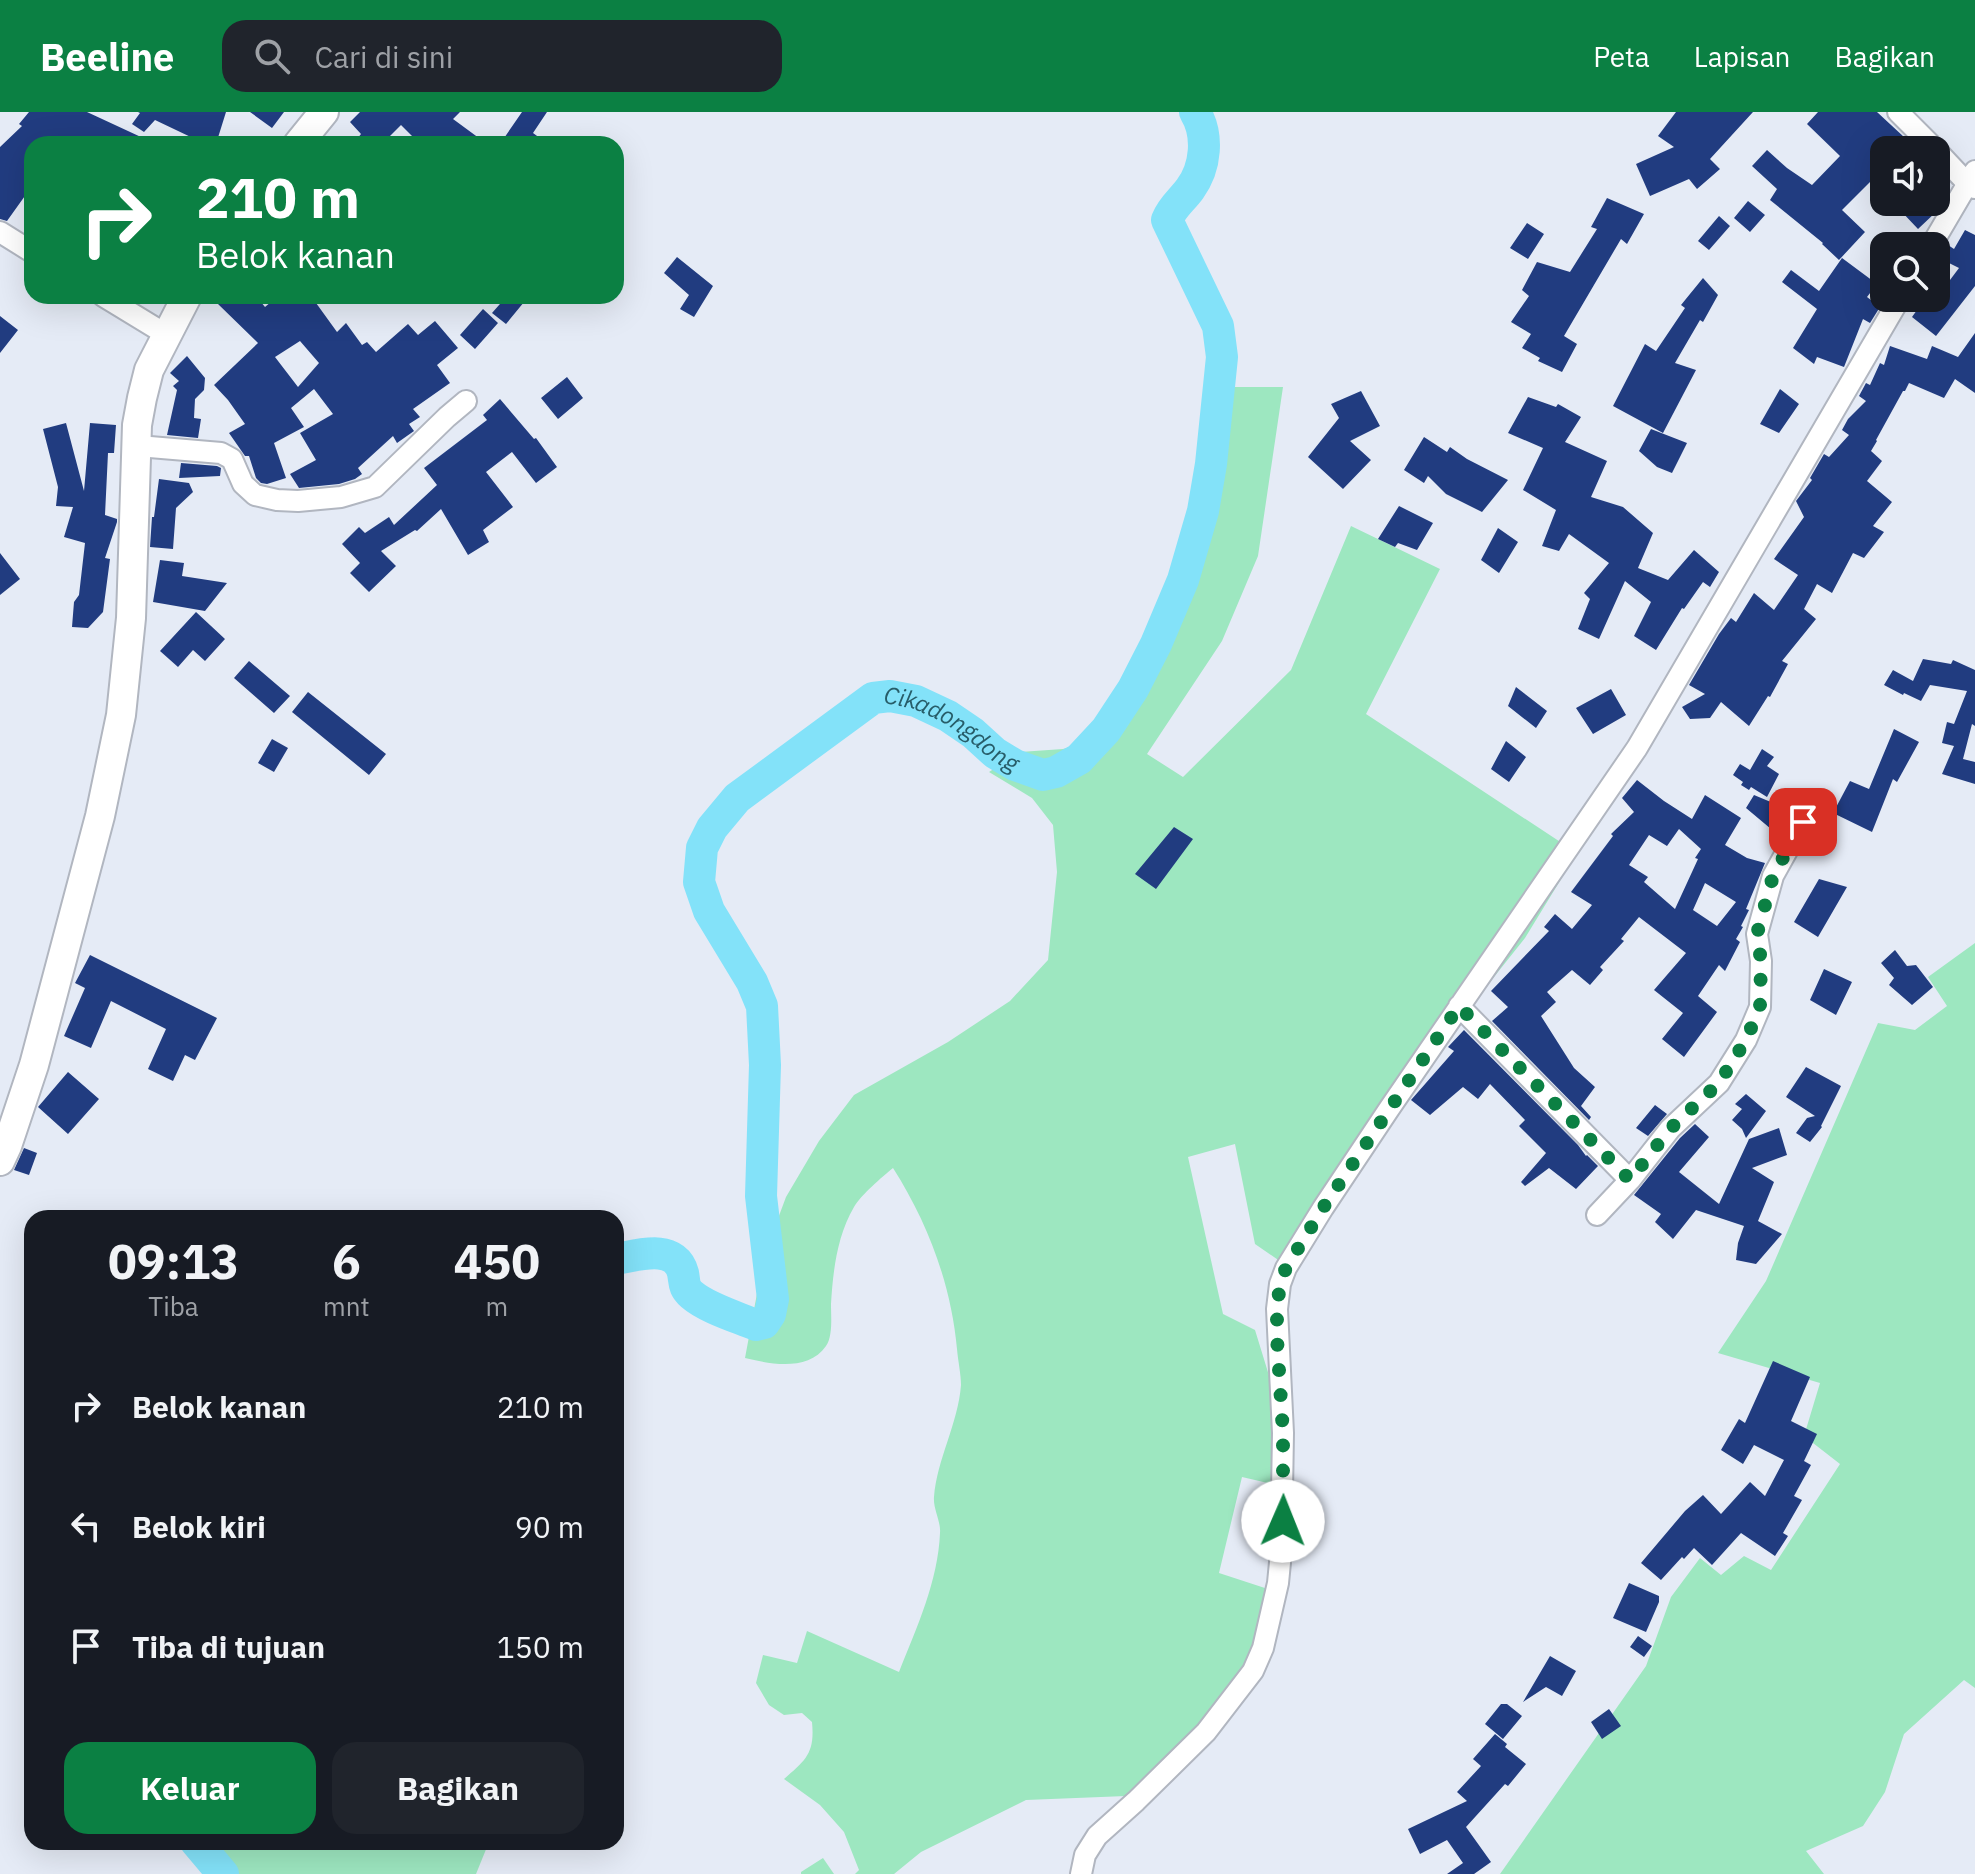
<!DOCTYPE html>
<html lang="id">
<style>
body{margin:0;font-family:"IBM Plex Sans",sans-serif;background:#20242c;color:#f1f3f6;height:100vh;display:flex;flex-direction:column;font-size:30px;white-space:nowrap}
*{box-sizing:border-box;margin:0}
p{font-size:26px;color:#9ea1a6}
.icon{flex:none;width:44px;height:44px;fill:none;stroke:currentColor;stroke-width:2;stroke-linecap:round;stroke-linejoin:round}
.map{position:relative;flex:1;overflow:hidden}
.panel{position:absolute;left:24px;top:1098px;width:600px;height:640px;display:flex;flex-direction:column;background:#171b24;border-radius:24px;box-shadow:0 8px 32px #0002}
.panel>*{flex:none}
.banner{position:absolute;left:24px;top:24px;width:600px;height:168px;border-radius:24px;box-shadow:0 8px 32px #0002;background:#0b8043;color:#fff;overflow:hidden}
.buttons{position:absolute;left:1870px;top:24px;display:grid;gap:16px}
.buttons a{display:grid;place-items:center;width:80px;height:80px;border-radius:16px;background:#171b24;box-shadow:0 8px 32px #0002;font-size:40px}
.pin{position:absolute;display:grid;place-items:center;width:68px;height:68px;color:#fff;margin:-34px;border-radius:16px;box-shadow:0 4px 12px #0006}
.me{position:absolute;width:88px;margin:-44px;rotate:1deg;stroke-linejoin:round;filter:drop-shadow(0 0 6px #0008)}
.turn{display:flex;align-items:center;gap:28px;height:168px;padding:0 40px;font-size:36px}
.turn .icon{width:104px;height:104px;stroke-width:2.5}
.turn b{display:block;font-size:56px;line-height:68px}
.eta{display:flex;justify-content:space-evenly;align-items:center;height:136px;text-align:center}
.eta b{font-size:48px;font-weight:700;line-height:56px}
.cta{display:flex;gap:16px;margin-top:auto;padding:16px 40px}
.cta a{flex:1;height:92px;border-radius:24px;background:#0b8043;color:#fff;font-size:32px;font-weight:700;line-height:92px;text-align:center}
.cta a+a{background:#20242c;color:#f1f3f6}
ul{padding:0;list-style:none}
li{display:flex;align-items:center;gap:24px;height:120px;padding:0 40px}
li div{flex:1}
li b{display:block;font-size:30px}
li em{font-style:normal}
header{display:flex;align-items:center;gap:48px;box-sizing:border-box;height:112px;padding:0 40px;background:#0b8043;color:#fff}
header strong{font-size:38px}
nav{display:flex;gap:44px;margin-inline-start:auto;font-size:28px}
.search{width:560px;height:72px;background:#20242c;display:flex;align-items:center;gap:20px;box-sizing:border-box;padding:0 28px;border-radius:24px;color:#9ea1a6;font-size:30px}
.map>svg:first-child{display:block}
.green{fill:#9de7c0}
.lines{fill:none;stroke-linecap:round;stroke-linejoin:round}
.river{stroke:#83e2f9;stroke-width:32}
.building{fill:#213c80;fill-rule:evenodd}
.street-casing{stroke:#b1b6c0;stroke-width:24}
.secondary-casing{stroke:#b1b6c0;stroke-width:32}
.street{stroke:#fff;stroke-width:20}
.secondary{stroke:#fff;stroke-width:28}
.route{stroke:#0b8043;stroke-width:14;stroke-dasharray:0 25.2}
.labels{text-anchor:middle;stroke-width:8;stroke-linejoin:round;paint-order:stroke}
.water-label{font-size:24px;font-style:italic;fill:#275d69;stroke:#e5ebf6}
</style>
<header>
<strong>Beeline</strong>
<div class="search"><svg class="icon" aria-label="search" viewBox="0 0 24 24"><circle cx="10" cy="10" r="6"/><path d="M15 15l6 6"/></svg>Cari di sini</div>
<nav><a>Peta</a><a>Lapisan</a><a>Bagikan</a></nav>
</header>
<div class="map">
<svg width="1975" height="1762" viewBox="0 0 1975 1762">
<rect width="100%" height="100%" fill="#e5ebf6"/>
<path class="green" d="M1224,275H1283L1258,444L1222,529L1147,642L1183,665L1291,558L1351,414L1440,457L1366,602L1577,741L1525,826L1451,919L1284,1152L1255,1132L1235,1032L1188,1045L1223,1202L1255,1218L1275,1283L1281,1374L1242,1365L1219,1461L1271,1478L1243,1569L1203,1630L1126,1684L1026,1688L921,1740L894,1762H855L859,1758L844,1720L820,1693L784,1667C806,1648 815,1641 812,1610L802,1601L784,1603L769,1593L756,1571L763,1543L797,1551L807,1519L899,1560C917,1515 938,1469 940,1421C941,1409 933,1397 934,1385C937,1347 958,1312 961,1273C961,1262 958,1249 957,1237C951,1172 928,1111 893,1056C882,1065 861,1083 854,1095C837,1124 833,1159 831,1192C831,1204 833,1224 826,1234C808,1260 770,1252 745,1246L764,1144L786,1085L819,1029L854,983L948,930L1010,889L1048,848L1057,760L1053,713L1032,686L989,660L1020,640L1063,637L1090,629L1119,585L1158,494L1202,370Z
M1975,831V1576L1964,1568L1904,1622L1885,1680L1863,1714L1806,1739L1824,1762H1500L1646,1554L1671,1485L1700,1446L1721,1463L1744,1444L1771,1458L1840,1352L1804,1324L1820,1271L1718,1241L1766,1169L1878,911L1915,918L1947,894L1928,865Z
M208,1730H489L476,1762H235L229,1746Z
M823,1746L834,1762H801V1760Z"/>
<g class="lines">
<g class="river">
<path id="s1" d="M616,1147C638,1143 675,1131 683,1161C685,1171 683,1175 692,1183C707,1196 737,1205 756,1213L764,1211L770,1202L773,1187L761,1084L765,953L762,894L752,870L709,799L699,770L702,736L712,716L737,686L873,586L890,584L916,589L948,604L973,621L995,641L1015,653L1043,663L1056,660L1079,647L1106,618L1133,577L1156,532L1183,468L1203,399L1211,352L1222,245L1218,214L1167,108C1172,95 1182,88 1190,77C1206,55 1209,23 1195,0"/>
<path d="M196,1730L223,1762"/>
</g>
</g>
<path class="building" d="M29,0H87L156,32H32V83L27,81L7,109L0,107V35L22,14L19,12Z
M138,0H226L216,32H196L197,28L155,8L144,20L132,12L140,1Z
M250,0H284L272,16Z
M360,0H460L453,7L487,32H420L401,13L382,32H353L361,22L350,10Z
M522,0H547L533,21L548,32H500Z
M1676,0H1753L1710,47L1720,57L1697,77L1689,67L1650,84L1636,52L1674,35L1658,24Z
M1818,0H1877L1918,38H1884V76L1874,66L1842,98L1865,120L1839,148L1822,132L1823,131L1770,88L1777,77L1752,54L1767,38L1787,56L1812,73L1840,44L1807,12Z
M1936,60L1950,75L1936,100L1918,117L1900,98L1909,90H1936Z
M1607,86L1644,102L1627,132L1621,127L1564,224L1577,232L1562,260L1538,249L1540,246L1522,236L1531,222L1511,210L1529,184L1522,178L1537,150L1570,160L1597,117L1591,115Z
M1748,89L1765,103L1750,120L1734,106Z
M1719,104L1730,114L1709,138L1698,129Z
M1527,111L1544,122L1528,147L1510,136Z
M1965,118L1975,123V174L1936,224L1912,205L1922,191L1929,196L1959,156L1941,147L1948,133L1954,137Z
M677,145L713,174L694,205L680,197L689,183L664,161Z
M1842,146L1877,172L1867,185L1880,195L1870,211L1863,207L1844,255L1817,245L1814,252L1793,236L1817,197L1782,170L1791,158L1819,179Z
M1703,166L1718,183L1703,210L1700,208L1675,251L1696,258L1663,321L1613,294L1645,232L1656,239L1685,196L1681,193Z
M228,184H256L265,195L278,184H311L337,220L346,211L362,233L367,230L376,240L408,212L418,223L435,209L458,236L437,253L450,271L413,297L420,305L409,312L414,319L397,331L393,324L358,356L362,362L355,367L339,372L299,376L290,362L316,348L300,321L333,302L314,277L291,296L304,315L274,331L286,366L267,372L261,371L256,366L249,344H245L229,321L245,312L228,288L214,273L258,231L218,192ZM300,229L319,251L298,275L275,245Z
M507,184H529L506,212L492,201Z
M483,197L498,211L475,237L460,223Z
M0,204L18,218L0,241Z
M1975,221V281L1955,267L1944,286L1909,271L1905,279H1903L1876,328L1877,329L1871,339L1882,349L1867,369L1892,390L1873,414L1884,420L1864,446L1853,441L1832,481L1817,472L1804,497L1816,507L1782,549L1788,552L1770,585L1768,584L1749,614L1721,590L1710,606L1690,607L1682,595L1705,582L1689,573L1719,522L1731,506L1736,510L1754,481L1774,498L1798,463L1774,447L1804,405L1796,389L1812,368L1810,366L1824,342L1829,345L1849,323L1842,318L1848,307L1866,289L1859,284L1866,271L1870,273L1880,251L1884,253L1890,234L1927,247L1932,234L1958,245Z
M187,244L205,266L204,278L195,287L194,306L201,307L198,326L167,323L177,278L173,274L179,269L170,261Z
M567,265L583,286L558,307L541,286Z
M1780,277L1799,292L1779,321L1760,312Z
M1361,279L1380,314L1350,329L1371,348L1343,377L1308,345L1339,306L1331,292Z
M1528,285L1556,295L1558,292L1581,305L1565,330L1607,349L1591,385L1623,395L1653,421L1638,456L1668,468L1694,438L1719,460L1710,475L1703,470L1684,497L1682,496L1656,538L1634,524L1651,490L1625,469L1599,527L1578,517L1590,487L1584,481L1609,451L1569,422L1559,439L1542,434L1556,398L1523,378L1543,336L1508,321Z
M500,287L534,327L536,326L557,355L536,371L512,340L486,360L513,395L483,418L489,430L468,443L441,397L417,419L415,418L381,439L396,454L369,480L350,461L360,451L342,432L359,415L365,421L389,405L394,413L437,373L424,356L487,308L483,303Z
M66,311L84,379L90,311L116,313L114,341H108L105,403L117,407V410L105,446L110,447L103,500L88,516L72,515L74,490L79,483L85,431L64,425L73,395L56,394L58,375L43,317Z
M1651,317L1687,331L1672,361L1657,355L1639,339Z
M1424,325L1447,340L1450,335L1467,347L1508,368L1482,400L1446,382L1428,364L1424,371L1404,358Z
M181,351L217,354L221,356L220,364L179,366Z
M159,367L189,371L193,380L176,396L173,437L150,435L152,405H154Z
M1399,394L1433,411L1417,438L1398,431L1395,435L1378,427Z
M1498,416L1518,430L1499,461L1481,448Z
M0,441L20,467L0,483Z
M160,448L184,451L182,464L227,471L205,499L153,490Z
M196,500L225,527L205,549L193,538L178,555L160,539Z
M1923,547L1951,552L1953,548L1975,558V614L1972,612L1963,647L1975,650V672L1942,662L1954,634L1942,631L1947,610L1954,612L1967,579L1930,573L1921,589L1904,581L1903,583L1884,573L1893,558L1913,569Z
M249,549L290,584L274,601L234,566Z
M1516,575L1547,599L1536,616L1508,594Z
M1611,577L1626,603L1593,622L1576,596Z
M308,580L386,642L369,663L292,600Z
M1894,617L1919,630L1897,670L1893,667L1872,720L1833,701L1850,669L1869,677Z
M272,627L288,636L274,660L258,651Z
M1506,629L1526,645L1509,670L1491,657Z
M1762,637L1774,645L1767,654L1779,662L1767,685L1751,675L1749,678L1741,673L1743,670L1733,663L1740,652L1750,658Z
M1637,668L1664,689L1692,707L1705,683L1741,706L1725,733L1747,746L1765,751L1746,797L1749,798L1741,814L1743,815L1736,827L1740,830L1725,859L1719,853L1698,884L1717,900L1684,945L1662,927L1683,901L1654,878L1686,841L1639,805L1621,827L1624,829L1600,855L1603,858L1590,873L1572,858L1547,880L1556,890L1541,904L1574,956L1595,975L1581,994L1591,1005L1589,1008L1492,909L1508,895L1491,879L1549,819L1544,815L1555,802L1572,817L1592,793L1571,780L1613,724L1611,722L1634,700L1622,686ZM1679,717L1701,737L1695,746L1698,747L1675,797L1644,770L1648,765L1629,753L1649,723L1667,734ZM1705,771L1736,790L1717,814L1693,798Z
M1754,683L1778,693L1791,705L1777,722L1746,696Z
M1174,715L1193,727L1156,777L1135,762Z
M1819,767L1847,775L1818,825L1794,810Z
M1895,838L1907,854L1916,853L1933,875L1912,893L1889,873L1894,866L1881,851Z
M90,843L217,906L195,948L185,943L173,969L148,957L166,917L111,889L91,936L64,924L85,876L75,871Z
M1824,857L1852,870L1836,903L1810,888Z
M1464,918L1578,1033L1586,1044L1587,1043L1598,1054L1576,1077L1549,1056L1525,1074L1521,1070L1546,1041L1519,1014L1525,1008L1490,972L1478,987L1463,975L1430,1003L1411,988L1454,939L1448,935Z
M1806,955L1841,974L1821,1014L1822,1015L1810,1030L1796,1021L1807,1006L1815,1004L1786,985Z
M68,960L99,987L68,1022L38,995Z
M1746,982L1766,999L1746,1026L1742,1017L1732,1008L1742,997L1735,992Z
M1655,993L1667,1002L1648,1024L1636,1016Z
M1695,1012L1709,1025L1679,1060L1719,1092L1749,1027L1779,1016L1787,1043L1752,1056L1774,1070L1758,1109L1782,1122L1756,1152L1736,1148L1738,1131L1744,1114L1696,1098L1673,1127L1655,1110L1661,1102L1634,1083L1680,1026Z
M24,1036L37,1041L29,1063L14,1058Z
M1773,1249L1810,1265L1791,1309L1817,1322L1804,1349L1811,1353L1794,1384L1802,1388L1783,1421L1788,1424L1775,1444L1741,1421L1712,1453L1694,1436L1684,1447L1682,1445L1661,1468L1641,1451L1685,1399L1703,1383L1721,1402L1750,1370L1765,1384L1784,1348L1754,1333L1743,1352L1721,1338L1739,1307L1745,1311Z
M1629,1471L1659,1484V1490L1646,1520L1613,1506Z
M1638,1524L1652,1534L1644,1545L1630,1535Z
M1550,1544L1576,1559L1562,1584L1546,1575L1523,1590Z
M1501,1592H1507L1522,1604L1503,1627L1485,1612Z
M1609,1597L1621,1614L1602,1627L1591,1610Z
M1495,1622L1507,1632L1505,1635L1526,1652L1508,1674L1505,1672L1466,1715L1491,1750L1474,1762H1447L1463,1751L1447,1728L1420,1742L1408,1717L1467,1689L1457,1680L1481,1654L1473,1647Z"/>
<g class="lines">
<g class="street-casing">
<path id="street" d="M1898,0L1936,38
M1936,38L1967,71L1975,76
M0,120L32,140
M1931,134L1975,59
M103,184L167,223
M138,334L221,341L232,347L243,372L255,383L277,388L298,389L341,385L375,375L447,305L466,289
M1459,894L1630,1068L1597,1103
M1630,1068L1670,1017L1719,971L1746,928L1760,895L1761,849L1757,822L1773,764L1803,710
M1081,1762L1085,1743L1097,1724L1136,1689L1206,1620L1253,1559L1263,1536L1278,1471L1281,1440L1283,1321L1277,1197L1280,1172L1286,1156L1323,1096L1389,997L1637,636L1900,186"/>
</g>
<g class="secondary-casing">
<path id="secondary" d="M298,32L324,0
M0,1049L7,1034L34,953L100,704L121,603L131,506L137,313L142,286L149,258L187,184"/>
</g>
<use href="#street" class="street"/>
<use href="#secondary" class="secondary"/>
</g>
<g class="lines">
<path class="route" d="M1283,1409V1321L1277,1226V1197L1280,1172L1286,1156L1323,1096L1459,894L1630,1068L1670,1017L1719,971L1746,928L1760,895L1761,849L1757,822L1773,764L1803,710"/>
</g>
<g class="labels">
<g class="water-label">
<text dy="8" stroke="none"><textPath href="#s1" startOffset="992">Cikadongdong</textPath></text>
</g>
</g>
</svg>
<div class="buttons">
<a><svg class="icon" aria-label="sound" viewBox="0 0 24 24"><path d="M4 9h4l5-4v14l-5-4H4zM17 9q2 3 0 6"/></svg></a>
<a><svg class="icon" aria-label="search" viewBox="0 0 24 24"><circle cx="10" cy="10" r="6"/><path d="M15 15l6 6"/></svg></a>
</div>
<div class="pin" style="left:1803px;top:710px;background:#d93025"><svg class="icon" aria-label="arrive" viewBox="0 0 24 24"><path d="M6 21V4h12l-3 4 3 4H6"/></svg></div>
<svg class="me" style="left:1283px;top:1409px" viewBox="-20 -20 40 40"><circle r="19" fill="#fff"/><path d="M0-13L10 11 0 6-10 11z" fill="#0b8043"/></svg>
<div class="banner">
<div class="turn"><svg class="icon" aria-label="right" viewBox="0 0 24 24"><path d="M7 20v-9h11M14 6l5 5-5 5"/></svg><div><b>210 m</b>Belok kanan</div></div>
</div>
<section class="panel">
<div class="eta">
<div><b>09:13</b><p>Tiba</p></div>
<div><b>6</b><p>mnt</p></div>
<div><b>450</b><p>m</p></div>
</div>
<ul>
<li><svg class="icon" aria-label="right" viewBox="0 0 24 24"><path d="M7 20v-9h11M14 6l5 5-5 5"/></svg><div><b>Belok kanan</b></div><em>210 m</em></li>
<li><svg class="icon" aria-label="left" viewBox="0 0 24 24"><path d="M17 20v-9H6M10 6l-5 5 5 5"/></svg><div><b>Belok kiri</b></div><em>90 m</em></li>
<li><svg class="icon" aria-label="arrive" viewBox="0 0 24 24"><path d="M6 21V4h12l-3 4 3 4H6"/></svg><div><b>Tiba di tujuan</b></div><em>150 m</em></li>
</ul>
<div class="cta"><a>Keluar</a><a>Bagikan</a></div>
</section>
</div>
